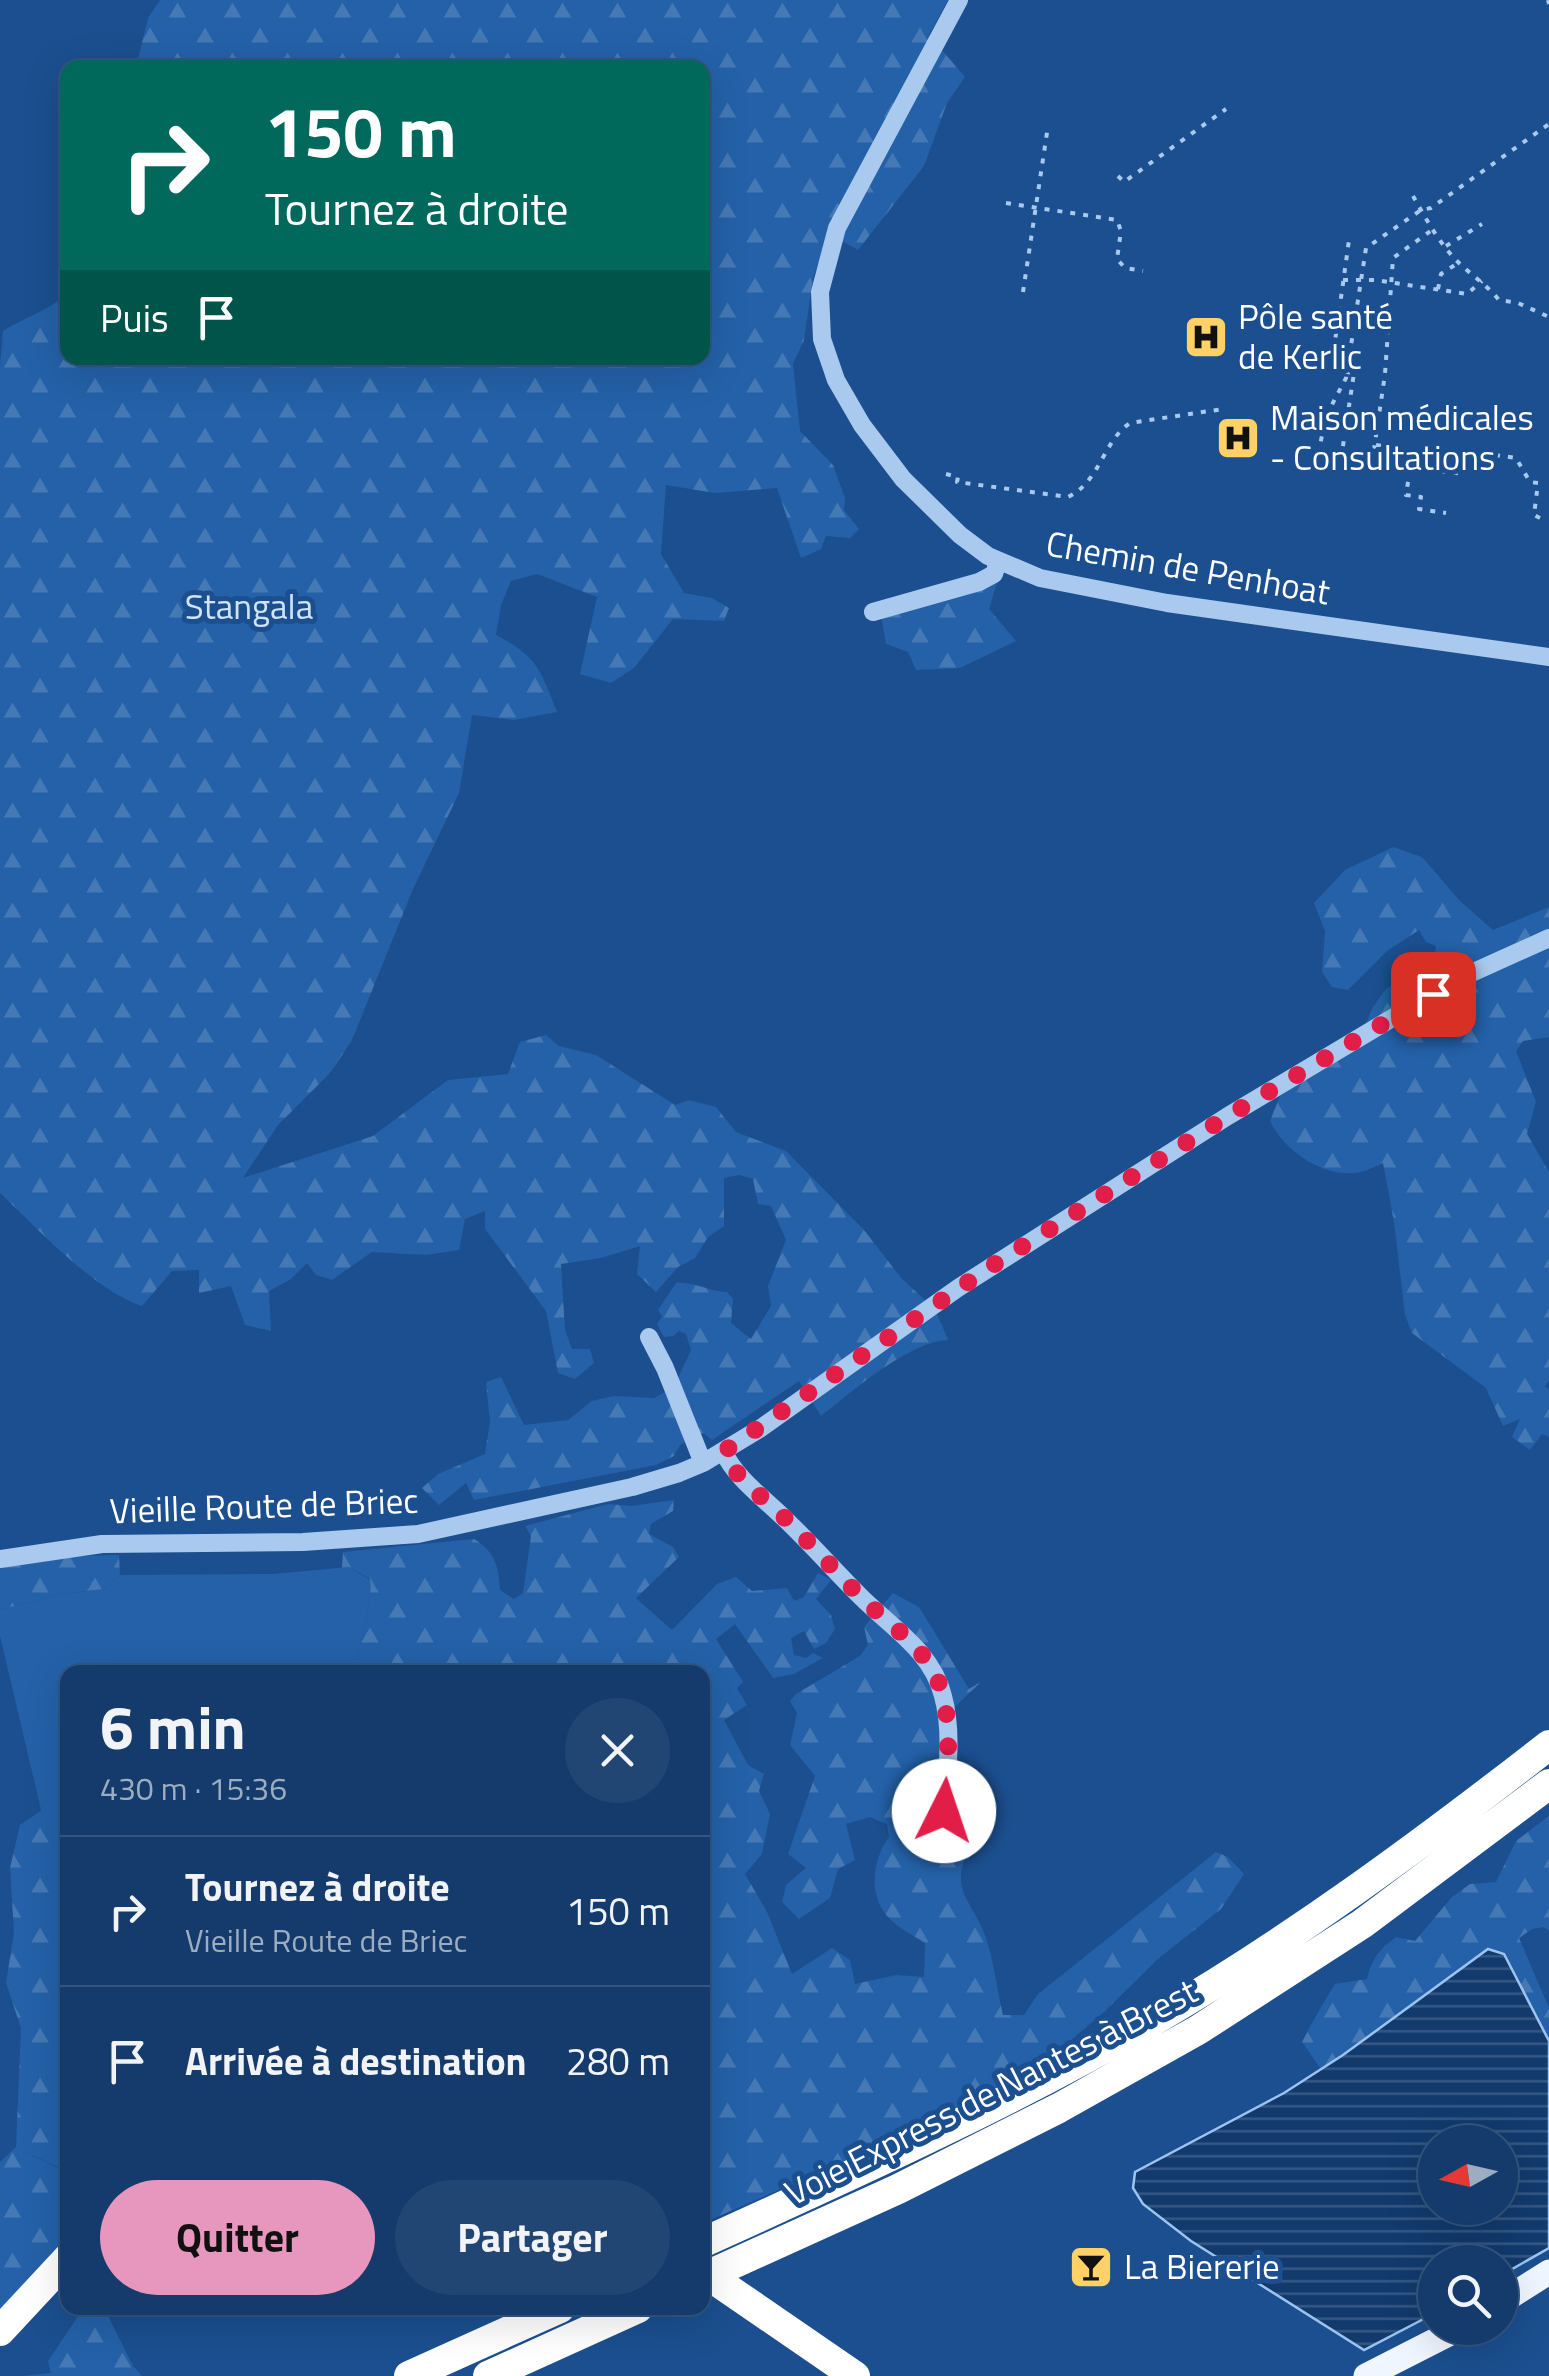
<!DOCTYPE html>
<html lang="fr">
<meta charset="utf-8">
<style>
body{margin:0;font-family:"Titillium Web",sans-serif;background:#214673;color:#f1f3f6;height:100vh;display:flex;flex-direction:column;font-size:38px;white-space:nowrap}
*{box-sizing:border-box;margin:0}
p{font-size:32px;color:#9dadc1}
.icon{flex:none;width:55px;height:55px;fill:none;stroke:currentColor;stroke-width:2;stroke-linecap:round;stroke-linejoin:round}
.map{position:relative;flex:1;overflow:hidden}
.panel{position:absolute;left:60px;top:1665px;width:650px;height:650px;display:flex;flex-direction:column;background:#143b6b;border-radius:20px;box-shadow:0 10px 40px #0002,0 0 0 2px #33557e}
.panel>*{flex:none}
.top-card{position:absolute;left:60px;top:60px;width:650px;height:305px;border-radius:20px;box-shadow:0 10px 40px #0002,0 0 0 2px #33557e;background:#00695c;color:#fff;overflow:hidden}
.needle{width:65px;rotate:262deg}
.fabs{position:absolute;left:1418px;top:2125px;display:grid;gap:20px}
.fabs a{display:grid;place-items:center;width:100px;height:100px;border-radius:50%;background:#143b6b;box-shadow:0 10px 40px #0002,0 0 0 2px #33557e;font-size:50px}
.pin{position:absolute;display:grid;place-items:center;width:85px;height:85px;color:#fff;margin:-42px;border-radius:20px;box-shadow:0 5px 15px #0006}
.me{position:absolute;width:110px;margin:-55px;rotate:4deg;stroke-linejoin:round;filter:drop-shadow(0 0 8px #0008)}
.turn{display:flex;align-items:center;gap:35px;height:210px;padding:0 40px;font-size:45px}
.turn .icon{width:130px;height:130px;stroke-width:2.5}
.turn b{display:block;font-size:70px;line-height:85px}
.then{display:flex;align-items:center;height:95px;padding:0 40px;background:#0003;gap:20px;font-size:38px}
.round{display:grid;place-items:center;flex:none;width:105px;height:105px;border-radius:52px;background:#214673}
.head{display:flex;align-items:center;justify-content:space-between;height:170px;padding:0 40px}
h1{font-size:60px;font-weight:700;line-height:75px}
.primary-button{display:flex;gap:20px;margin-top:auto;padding:20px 40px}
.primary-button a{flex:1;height:115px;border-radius:60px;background:#e797bd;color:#111;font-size:40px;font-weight:700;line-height:115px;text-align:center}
.primary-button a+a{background:#214673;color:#f1f3f6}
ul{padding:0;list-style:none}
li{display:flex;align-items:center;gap:30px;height:150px;padding:0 40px;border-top:2px solid #33557e}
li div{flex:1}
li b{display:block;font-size:38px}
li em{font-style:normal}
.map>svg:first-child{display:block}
.green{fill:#2461a8}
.forest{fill:url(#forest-firs)}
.water{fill:url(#water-rules);stroke:#9cc4f0;stroke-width:2.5;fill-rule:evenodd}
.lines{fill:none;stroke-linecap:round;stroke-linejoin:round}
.path{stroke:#a9c9ee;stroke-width:4;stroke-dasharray:5 8;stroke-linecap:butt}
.minor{stroke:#a9c9ee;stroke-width:18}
.major{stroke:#f0f6ff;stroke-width:25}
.highway{stroke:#fff;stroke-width:30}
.route{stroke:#e11d48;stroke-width:18;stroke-dasharray:0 32.4}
.labels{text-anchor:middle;stroke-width:10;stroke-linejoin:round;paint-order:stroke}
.poi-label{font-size:35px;fill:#fff;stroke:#1b4f8f;text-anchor:start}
.street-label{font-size:35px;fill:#fff;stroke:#1b4f8f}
.park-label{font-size:35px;fill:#cfe3fa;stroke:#1b4f8f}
</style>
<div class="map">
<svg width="1549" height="2376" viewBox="0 0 1549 2376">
<defs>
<pattern id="forest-firs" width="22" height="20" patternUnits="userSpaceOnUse" patternTransform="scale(2.5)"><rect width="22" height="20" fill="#2461a8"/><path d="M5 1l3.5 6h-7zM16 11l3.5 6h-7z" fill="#4579b5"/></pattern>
<pattern id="water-rules" width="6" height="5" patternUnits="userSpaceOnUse" patternTransform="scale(2.5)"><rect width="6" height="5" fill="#123a6d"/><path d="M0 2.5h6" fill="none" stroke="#365883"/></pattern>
</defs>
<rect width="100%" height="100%" fill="#1b4f8f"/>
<path class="green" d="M349,1567L370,1580C373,1600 360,1655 349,1672H68L67,1920L0,1636V1610L60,1594L104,1589L120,1575L273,1574Z"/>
<path class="forest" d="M160,0H948L929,35L965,77L947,103L924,166L858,250L829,234L813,278L804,340L793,364L800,431L833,465L845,498L844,510L859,529L850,538L826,536L821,549L801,558L777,488L715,493L666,485L661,554L684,593L712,598L729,608L724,621L673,619L634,668L611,683L580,674L597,597L537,574L511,581L501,605L496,635C538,657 540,669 557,712L514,720L472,715L459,793L413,889L352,1040L330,1073L278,1125L243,1178L373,1136L448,1080L508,1074L520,1042L546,1035L559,1046L596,1055L675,1105L689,1100L716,1107L736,1132L786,1151L864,1230L902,1279L935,1309L948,1340C908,1342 853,1391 821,1416L799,1381L712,1440L703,1433L680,1445L674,1456L656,1465L474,1500L466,1483L439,1505L422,1488L438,1474L485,1454L490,1422L486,1382L501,1377L524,1425L568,1420L592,1401L614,1396L654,1398L674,1387L691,1350L686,1334L679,1331L673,1336L664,1337L657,1324L662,1317L658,1310L676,1283C694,1281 709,1292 727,1292L733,1299L731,1323L751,1339L771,1306L768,1286L786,1240L771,1206L758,1204L753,1179L739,1175L724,1178V1226L708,1237L695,1258L678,1267L656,1292L637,1274L640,1246L601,1258L561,1264L565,1330L572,1349H590L594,1363L575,1379L558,1373L546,1311L485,1229V1211L465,1219L459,1250L426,1255L372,1252L332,1280L316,1275L307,1263L291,1279L269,1291L271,1331L245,1325L231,1286L199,1293V1270L172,1271L142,1306C95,1291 36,1227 0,1193V367L3,331C19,320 60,306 67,291L68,358H702V68L136,67L148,18Z
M997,583L989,609L1016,641L960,668L916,670L908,652L886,644L881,615L929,599Z
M1393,847L1422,857L1460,901L1493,930L1549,907V1037L1523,1041L1516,1051L1536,1102L1527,1134L1549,1172V1380L1545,1386L1549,1390V1437L1542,1434L1530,1450L1512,1437L1520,1419L1503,1426L1486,1388L1412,1333L1405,1315L1394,1222L1383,1163C1376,1166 1368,1170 1361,1172C1326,1180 1284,1151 1270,1121L1280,1096L1357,1044L1373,1007L1386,989L1435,955L1436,946L1426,942L1419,930L1387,951L1348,990L1332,987L1322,972L1325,931L1314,903L1345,870Z
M674,1500L673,1511L651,1524L649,1534L673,1547L679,1557L636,1598L672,1630L717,1584L736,1577L752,1591L787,1588L794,1601L804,1597L818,1573L831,1580L816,1599L831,1615L835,1629L826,1643L814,1649L804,1631L791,1638L794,1655L806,1658L813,1653L823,1658L794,1674L773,1678L735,1624L716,1639L743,1682L737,1688L747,1705L724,1720L748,1765L764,1774L759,1791L770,1814L762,1854L745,1874L767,1912L792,1974L832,1948L850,1960L855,1984L896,1975L924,1977L925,1943C914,1936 900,1929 891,1920C867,1898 872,1860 889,1837L887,1824L870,1817L846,1824L855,1860L838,1869L830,1898L799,1919L782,1902L786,1885L806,1868L788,1854L815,1776L790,1745L797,1713L790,1701L796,1694L860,1656L868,1645L864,1627L893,1593L919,1607L969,1689L982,1681L941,1720V1800L972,1844C946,1889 972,1899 986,1938C994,1962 997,1990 1003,2015H1024L1038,1994L1216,1852L1228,1857L1244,1874L1221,1909L1159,1958L1104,2012L1064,2046L1030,2068L976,2099L864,2153L703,2223L702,1672H349C360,1655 373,1600 370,1579L349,1567L342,1568L343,1552L474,1539C495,1551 499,1568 500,1590L514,1599L523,1593L531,1536L525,1526L608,1504L631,1506Z
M119,1555L120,1575L104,1589L60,1594L0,1610V1564L68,1556Z
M42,1810L67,1920V2171L19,2149L67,2172V2243L0,2311V2162L16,2147L21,2028L6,1983L14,1932L10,1868L20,1825Z
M1549,1816V1931L1544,1927L1532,1929L1519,1938L1549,2008V2041L1504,1954L1321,2069L1302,2042C1313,2021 1323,2003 1335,1984L1367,1979C1372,1958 1379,1950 1396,1937L1415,1941L1452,1897L1470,1884L1496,1882L1516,1841Z
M88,2308H104L133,2366L142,2376H22L51,2373L48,2361L77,2318Z"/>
<path class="water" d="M1488,1949L1504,1954L1549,2041V2248L1500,2276V2262H1435V2313L1364,2350L1191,2241L1143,2204L1133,2188L1135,2172L1284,2093L1343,2055ZM1435,2142H1500V2208H1435Z"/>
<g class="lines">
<path class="path" d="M1548,0L1549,4
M1118,176L1124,182L1226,109
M1413,196C1426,219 1439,243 1458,262C1471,275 1487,285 1499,300L1518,303L1549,317
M1006,203L1117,220L1121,231L1117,259L1125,268L1143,271
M1446,246L1482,224
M1343,280H1375L1467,294L1482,281
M1438,289L1441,274L1458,263
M1023,292L1048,126
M1376,445L1394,448L1405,466
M1341,459L1354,373L1331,370L1349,240
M1372,463L1385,374L1393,258L1432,230
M1410,469L1406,495L1421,497L1419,509L1446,513
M946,474L958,477L957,482L1068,497C1100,482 1103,441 1130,423L1223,409
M1540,518L1534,515L1538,483L1530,482L1516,458L1488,454L1487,460L1471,466L1464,474L1350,461L1336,459L1337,453L1319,450L1326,416L1346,378L1366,248L1421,210L1431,208L1549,124"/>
<path class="minor" d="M959,0L837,228L820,292L822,339L836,380L862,425L903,479L960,535L988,556L1040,578L1167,603L1549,657
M873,612L979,582L994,574L998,562
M649,1337L665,1368L703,1463
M723,1451C737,1480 763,1497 785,1519C811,1544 835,1571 861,1597C891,1627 932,1651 943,1696C953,1733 947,1773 944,1811
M0,1559L102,1544L303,1542L418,1534L632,1487L679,1473L703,1463L761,1428L958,1288L1228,1116L1456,980L1549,938"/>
<path class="major" d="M1500,2303L1549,2272
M1366,2376L1460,2328"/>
<path class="highway" d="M702,2243C854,2174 1007,2105 1151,2022C1291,1941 1422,1844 1549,1745
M702,2271L855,2376
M702,2278L898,2189L1059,2108L1198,2030L1362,1924L1549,1784
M0,2331L68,2258
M409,2376L560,2308
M488,2376L638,2308"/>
</g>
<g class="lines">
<path class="route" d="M944,1811C947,1773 952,1733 943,1696C932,1650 891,1627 861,1597C835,1571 811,1544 786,1519C763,1497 737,1480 723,1452L990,1267L1228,1116L1433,994"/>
</g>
<defs>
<g id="hospital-square" transform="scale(2.25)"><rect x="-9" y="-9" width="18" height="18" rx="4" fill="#ffd166" stroke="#1b4f8f"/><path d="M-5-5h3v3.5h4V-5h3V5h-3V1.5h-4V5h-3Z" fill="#111"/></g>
<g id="bar-square" transform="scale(2.25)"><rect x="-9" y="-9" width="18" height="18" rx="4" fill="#ffd166" stroke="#1b4f8f"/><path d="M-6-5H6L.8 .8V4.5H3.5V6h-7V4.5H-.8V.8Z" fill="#111"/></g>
</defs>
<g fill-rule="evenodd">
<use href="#hospital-square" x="1206" y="337"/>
<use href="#hospital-square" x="1238" y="438"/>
<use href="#bar-square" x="1091" y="2267"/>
</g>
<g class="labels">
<g class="poi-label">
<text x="1238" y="329">Pôle santé<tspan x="1238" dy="40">de Kerlic</tspan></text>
<text x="1270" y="430">Maison médicales<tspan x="1270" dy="40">- Consultations</tspan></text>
<text x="1124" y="2279">La Biererie</text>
</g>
<g class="street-label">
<text transform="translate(1188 568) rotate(10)" y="12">Chemin de Penhoat</text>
<text transform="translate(264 1506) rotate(-2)" y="12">Vieille Route de Briec</text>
<text transform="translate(991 2092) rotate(-27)" y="12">Voie Express de Nantes à Brest</text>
</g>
<g class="park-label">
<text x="249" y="619">Stangala</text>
</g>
</g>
</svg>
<div class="fabs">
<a><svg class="needle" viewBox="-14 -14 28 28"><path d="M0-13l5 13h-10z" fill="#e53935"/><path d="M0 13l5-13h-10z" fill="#9dadc1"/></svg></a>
<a><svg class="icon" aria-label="search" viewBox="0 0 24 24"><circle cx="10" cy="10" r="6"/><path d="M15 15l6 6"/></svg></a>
</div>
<div class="pin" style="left:1433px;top:994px;background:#d93025"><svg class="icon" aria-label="arrive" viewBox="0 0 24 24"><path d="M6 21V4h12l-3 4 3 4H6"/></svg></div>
<svg class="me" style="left:944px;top:1811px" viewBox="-20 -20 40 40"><circle r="19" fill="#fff"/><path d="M0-13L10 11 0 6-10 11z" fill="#e11d48"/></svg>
<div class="top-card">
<div class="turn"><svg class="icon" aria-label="right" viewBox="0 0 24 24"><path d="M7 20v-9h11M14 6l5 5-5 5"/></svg><div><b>150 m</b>Tournez à droite</div></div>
<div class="then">Puis<svg class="icon" aria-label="arrive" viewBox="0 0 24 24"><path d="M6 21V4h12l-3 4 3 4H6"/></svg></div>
</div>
<section class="panel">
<div class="head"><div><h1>6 min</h1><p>430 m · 15:36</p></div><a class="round"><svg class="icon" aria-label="close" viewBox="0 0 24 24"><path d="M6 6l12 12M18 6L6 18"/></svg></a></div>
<ul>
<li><svg class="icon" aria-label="right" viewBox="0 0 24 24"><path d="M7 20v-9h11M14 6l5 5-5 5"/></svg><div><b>Tournez à droite</b><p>Vieille Route de Briec</p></div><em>150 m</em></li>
<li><svg class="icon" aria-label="arrive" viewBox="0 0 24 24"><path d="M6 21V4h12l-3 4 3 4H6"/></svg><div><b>Arrivée à destination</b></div><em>280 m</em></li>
</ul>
<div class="primary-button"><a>Quitter</a><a>Partager</a></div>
</section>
</div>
